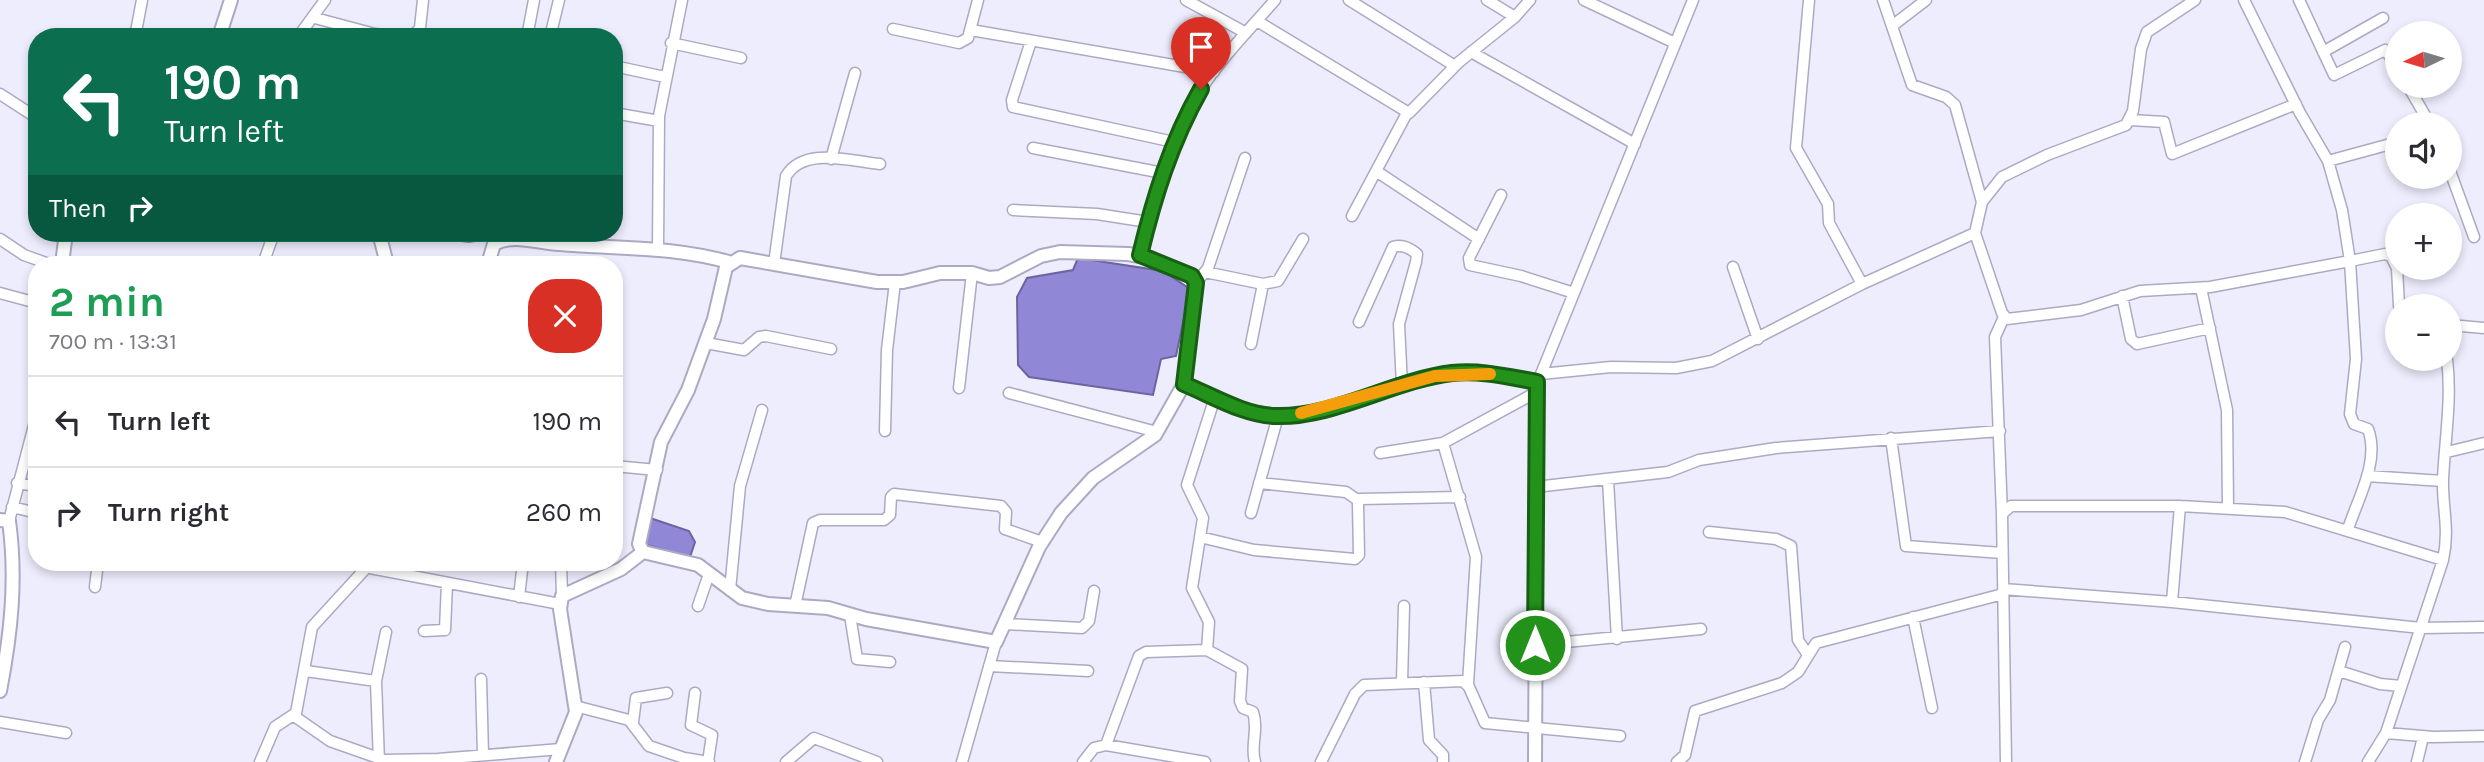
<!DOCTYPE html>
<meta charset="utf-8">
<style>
body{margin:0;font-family:Karla,sans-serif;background:#f2f2f3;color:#2b2b33;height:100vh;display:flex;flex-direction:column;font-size:26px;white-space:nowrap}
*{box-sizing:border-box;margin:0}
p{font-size:23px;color:#7c7c81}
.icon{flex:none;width:38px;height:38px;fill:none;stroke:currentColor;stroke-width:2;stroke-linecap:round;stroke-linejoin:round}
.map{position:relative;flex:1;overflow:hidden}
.details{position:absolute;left:28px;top:256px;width:595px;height:315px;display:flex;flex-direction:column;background:#fff;border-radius:28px;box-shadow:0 4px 10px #0003}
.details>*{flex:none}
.banner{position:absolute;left:28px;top:28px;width:595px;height:214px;border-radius:28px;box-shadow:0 4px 10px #0003;background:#0b6e4f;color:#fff;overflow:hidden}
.needle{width:46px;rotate:265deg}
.tools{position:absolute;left:2385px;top:21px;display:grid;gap:14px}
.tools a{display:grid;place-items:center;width:77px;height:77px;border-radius:50%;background:#fff;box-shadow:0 4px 10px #0003;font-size:35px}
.pin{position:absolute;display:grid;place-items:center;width:60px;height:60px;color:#fff;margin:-72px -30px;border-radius:50% 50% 50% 0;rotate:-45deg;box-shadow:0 0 7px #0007}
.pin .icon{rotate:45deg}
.me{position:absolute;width:77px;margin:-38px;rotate:0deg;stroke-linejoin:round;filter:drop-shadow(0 0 5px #0008)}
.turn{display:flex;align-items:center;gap:24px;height:147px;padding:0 21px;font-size:32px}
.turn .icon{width:91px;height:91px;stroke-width:2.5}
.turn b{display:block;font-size:49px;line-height:60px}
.then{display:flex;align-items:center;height:66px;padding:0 21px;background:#0003;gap:14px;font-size:26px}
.round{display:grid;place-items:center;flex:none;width:74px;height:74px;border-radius:28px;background:#f2f2f3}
.head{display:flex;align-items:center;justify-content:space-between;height:119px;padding:0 21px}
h1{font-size:42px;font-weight:700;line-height:52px;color:#1e9e55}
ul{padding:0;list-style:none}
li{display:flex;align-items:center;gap:21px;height:91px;padding:0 21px;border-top:2px solid #e1e1e2}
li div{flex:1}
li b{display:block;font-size:26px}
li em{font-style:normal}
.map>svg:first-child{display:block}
.water{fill:#9187d7;stroke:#6b649e;stroke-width:2}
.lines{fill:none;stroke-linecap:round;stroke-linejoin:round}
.minor-casing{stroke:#acaac3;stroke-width:13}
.tertiary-casing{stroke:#acaac3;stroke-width:16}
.minor{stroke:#fff;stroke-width:10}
.tertiary{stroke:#fff;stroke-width:12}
.route-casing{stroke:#175f12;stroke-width:18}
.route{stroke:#23921b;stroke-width:12}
.slow{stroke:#f59e0b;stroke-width:12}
</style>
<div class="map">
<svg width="2484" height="762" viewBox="0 0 2484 762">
<rect width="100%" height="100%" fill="#eeedfd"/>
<path class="water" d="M436,233H494C474,247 459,242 436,233Z
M1078,258L1163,271L1190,289L1176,356L1161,359L1153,395L1029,377L1018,365L1017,297L1027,278L1073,270Z
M650,518L689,531L695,542L690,557L643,544Z"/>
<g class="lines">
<g class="minor-casing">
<path id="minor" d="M1186,0L1246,33
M1349,0L1455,66
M1487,0L1515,17
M1584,0L1675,43
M1809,0L1796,148L1828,204L1829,223L1862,284
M1883,0L1912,85L1946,97L1955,105L1982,202
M2299,0L2334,75L2385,50L2398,67
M315,18L375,34L401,37
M1257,21L1409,113L1459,62L1515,17L1530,0
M1892,26L1926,0
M893,29L959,43L968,38L978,0
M971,30L1214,72
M135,37L142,0
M298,37L325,0
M412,37L420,28L423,0
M527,37L534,0
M550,37L559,0
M1031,41L1012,100L1013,107L1174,142
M671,43L741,58
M1471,52L1635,144
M2323,52L2383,18
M614,66L665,77
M2408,86L2430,124
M0,94L37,118
M614,113L659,121
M2131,120L2164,122L2172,154L2296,104
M1033,148L1163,173
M831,159L855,73
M2328,161L2398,142
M1376,171L1479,239
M2450,171L2474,237
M1501,195L1469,258L1470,265L1521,276L1574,293
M1013,210L1097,214L1148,222
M1352,216L1407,113
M1975,233L2002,313L2007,319L2081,310L2140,291L2210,287L2350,261L2342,210L2328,161L2300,113L2244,0
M0,239L24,255L49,264
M658,247L659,116L682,0
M1140,255C1154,198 1169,141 1200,91C1221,58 1250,29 1275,0
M263,264L274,233
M774,264L786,176C804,146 850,161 880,164
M1733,267L1758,339
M1205,272L1263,284L1278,281L1303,239
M1196,283L1208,268L1245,158
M2201,288L2227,410L2228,508
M0,293L37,303
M2122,296L2131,339L2137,344L2210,328
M1359,322L1393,247C1402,244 1410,248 1417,254L1416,262L1399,324L1402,386
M2450,325L2484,328
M706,343L744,350L759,337L766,336L831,349
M1251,344L1263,284
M1541,374L1611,367L1676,368L1712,361L1862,284L1975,233L1982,202L2002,177L2047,155L2126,125L2133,111L2141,49L2147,32L2195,0
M1539,379L1693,0
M959,388L972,273
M1009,393L1157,432
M1215,397L1187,485L1203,518L1192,588L1209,622L1207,650L1242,669L1240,701L1243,708L1253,712C1259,730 1250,745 1255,762
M885,431L887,350L895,282
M1891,438L1906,546L2002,553
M1443,443L1476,557L1468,684
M2447,452L2484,443
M1380,453L1443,443L1535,393
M614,466L657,470
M2367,476L2443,481
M1608,480L1617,639
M17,483L37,486
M1259,483L1346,492L1359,501
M1535,487L1668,472L1699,460L1776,448L2000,431
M12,507L37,513
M1251,513L1278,416
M2002,514L1995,337L2004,317
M9,521L37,414
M2348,529C2358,498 2380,461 2368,429L2354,424L2350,414L2356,359L2350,261L2385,254L2391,256L2397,268L2399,306
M1709,532L1776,539L1791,546L1798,640L1808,655
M1200,537L1254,550L1355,559L1359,555L1358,504L1360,499L1460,497
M2443,560C2450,529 2442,507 2443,479C2445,438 2452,399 2447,359
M353,562L370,568L560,604
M561,562L562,596
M95,587L98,562
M2003,589L2172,602L2421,628L2484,627
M730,590L740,486L762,410
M519,597L523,562
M2172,602L2180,506
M698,606L709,574
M795,606L813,523L820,520H884L890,515L891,497L894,494L1001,506L1006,512L1005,529L1042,542
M850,615L857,659L890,662
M1913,617L1932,708
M1004,624L1082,628L1089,621L1094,591
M424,631L445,630L447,583
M1535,645L1701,629
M989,666L1088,671
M306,671L376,681
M2339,671L2380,684L2401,686
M481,679L483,755
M1402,682L1404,606
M1424,682L1429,740L1443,755V762
M695,693L691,725L712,735L708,762
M575,706L629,720L649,746L684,758L709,762
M294,716L330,741L384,760L438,759L561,749
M0,722L66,733
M633,722L636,698L667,693
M1106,745L1139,656L1146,652L1207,650
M260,762L275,727L296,713L312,627L367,567
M379,762L376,681L386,632
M786,762L814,738L877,762
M962,762L996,642
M1083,762L1094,748L1106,745L1205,762
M1321,762L1355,694L1364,685L1463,681L1469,687L1485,723L1620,736
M1677,762L1685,755L1695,711L1782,683L1798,672L1816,643L2003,594
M2006,762L2002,514L2011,506H2180L2285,512L2443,560L2386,733
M2305,762L2318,720L2330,700L2345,647
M2368,762L2386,733L2434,737L2484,736
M2417,762L2423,737"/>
</g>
<g class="tertiary-casing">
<path id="tertiary" d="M219,37L231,0
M379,233L387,264
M62,264L66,233
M488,264L494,244C513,233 538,243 559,244C618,249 674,246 732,263
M0,520L9,521C17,579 11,634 0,691
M643,552L639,544L661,442L688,390L714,319L726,267L740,258L877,282H903L940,273H972L989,278L1000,277L1041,256L1060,252L1128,254L1151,258L1192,277L1196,283L1184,384C1213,396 1244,415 1275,416C1334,419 1394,379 1452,373C1481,370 1509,377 1537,382L1535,762
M556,762L576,712L560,609L562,596L621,569L643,552L698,565L742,598L768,604L828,608L866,619L996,642L1039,547L1061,513L1093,478L1155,435L1184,384"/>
</g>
<use href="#minor" class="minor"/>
<use href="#tertiary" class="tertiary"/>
</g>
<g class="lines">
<g class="route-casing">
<path id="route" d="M1201,89C1171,142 1154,197 1140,255L1192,276L1196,283L1184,384C1213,396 1244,415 1275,416C1334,418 1394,380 1452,373C1481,370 1509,377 1537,382L1535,645"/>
</g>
<use href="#route" class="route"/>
<path class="slow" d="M1301,413L1435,376L1490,374"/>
</g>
</svg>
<div class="tools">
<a><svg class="needle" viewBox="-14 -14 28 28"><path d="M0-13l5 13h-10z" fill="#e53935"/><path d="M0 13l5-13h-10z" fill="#7c7c81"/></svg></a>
<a><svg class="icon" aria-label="sound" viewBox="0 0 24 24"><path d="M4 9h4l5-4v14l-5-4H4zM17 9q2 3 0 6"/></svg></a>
<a>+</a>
<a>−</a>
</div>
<div class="pin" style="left:1201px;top:89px;background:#d93025"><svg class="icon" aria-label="arrive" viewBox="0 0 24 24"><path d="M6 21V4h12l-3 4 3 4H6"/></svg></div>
<svg class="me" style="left:1535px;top:645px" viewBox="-20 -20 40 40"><circle r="17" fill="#23921b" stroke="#fff" stroke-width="3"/><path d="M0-11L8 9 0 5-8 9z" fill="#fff"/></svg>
<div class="banner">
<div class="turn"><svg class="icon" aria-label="left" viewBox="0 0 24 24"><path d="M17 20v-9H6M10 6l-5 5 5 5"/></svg><div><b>190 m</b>Turn left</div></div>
<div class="then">Then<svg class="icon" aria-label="right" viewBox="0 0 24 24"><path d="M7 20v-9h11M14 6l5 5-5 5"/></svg></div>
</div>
<section class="details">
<div class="head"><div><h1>2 min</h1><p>700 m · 13:31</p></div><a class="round" style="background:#d93025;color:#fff"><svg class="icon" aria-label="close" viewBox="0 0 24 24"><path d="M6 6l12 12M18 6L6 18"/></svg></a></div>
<ul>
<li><svg class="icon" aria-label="left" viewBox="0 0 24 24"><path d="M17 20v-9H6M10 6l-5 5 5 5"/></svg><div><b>Turn left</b></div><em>190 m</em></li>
<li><svg class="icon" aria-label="right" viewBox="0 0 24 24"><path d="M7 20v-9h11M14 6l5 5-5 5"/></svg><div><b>Turn right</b></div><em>260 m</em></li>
</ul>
</section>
</div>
